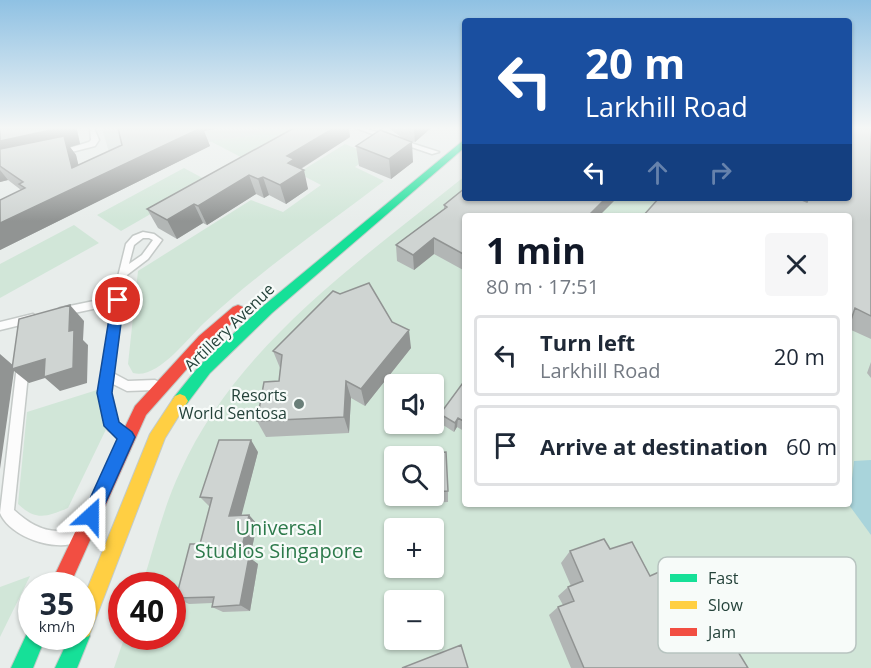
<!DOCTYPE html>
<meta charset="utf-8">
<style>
body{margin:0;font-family:"Open Sans",sans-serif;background:#f6f6f7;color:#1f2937;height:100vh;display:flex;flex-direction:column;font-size:22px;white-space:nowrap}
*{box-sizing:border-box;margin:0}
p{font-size:20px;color:#747a83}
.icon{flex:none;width:33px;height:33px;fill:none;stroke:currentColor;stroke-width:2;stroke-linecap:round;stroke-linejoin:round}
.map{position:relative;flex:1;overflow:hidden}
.panel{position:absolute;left:462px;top:213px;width:390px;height:294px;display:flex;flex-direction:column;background:#fff;border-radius:6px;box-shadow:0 2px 4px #0004}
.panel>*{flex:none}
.guide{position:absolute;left:462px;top:18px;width:390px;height:183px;border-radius:6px;box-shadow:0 2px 4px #0004;background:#1a4fa0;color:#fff;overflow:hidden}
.tools{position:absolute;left:384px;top:374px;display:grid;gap:12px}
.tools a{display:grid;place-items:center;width:60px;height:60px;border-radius:6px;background:#fff;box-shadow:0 2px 4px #0004;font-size:30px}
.speed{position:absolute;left:18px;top:572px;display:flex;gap:12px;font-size:30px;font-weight:700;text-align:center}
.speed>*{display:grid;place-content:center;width:78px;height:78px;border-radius:50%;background:#fff;box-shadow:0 2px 4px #0004;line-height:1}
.speed small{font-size:15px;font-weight:400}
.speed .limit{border:9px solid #d22;background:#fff;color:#111}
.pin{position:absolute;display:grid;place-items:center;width:51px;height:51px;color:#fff;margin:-26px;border:3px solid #fff;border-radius:50%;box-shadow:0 2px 6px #0007}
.me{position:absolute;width:66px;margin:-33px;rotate:24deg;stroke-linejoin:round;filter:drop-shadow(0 0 4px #0008)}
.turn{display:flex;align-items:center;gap:21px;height:126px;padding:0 24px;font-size:27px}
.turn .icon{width:78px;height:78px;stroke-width:2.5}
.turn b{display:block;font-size:42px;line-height:51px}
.lanes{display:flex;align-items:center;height:57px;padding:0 24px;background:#0003;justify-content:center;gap:30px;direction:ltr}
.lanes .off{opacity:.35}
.round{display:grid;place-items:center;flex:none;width:63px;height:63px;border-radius:6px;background:#f6f6f7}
.overview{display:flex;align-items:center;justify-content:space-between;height:102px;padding:0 24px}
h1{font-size:36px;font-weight:700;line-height:45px;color:#111827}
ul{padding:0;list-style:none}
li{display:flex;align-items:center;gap:18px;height:81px;margin:0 12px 9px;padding:0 12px;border:3px solid #e0e1e3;border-radius:6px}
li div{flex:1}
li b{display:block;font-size:22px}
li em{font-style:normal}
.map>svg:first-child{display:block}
.built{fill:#d6dedb}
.green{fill:#d1e6d8;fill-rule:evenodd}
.water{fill:#a9d4db}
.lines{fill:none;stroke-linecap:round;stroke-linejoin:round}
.lane-casing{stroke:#c5cac8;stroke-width:3}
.fast-casing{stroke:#c3cbc8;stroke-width:2}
.slow-casing{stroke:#c3cbc8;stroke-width:2}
.jam-casing{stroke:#c3cbc8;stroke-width:2}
.lane{fill:#fcfcfc;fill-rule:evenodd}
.fast{fill:#16e098;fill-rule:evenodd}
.slow{fill:#ffcf43;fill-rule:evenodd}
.jam{fill:#f24e42;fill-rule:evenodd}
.wall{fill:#b2b6b5;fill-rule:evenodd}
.shaded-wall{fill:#919493}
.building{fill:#cfd4d2;stroke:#919493;stroke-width:1.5}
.route{fill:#1a73e8;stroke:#114b97;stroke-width:1.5}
.poi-dot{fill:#697e78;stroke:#f7fbf9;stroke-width:2}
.labels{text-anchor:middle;stroke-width:4.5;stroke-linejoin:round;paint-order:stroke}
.street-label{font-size:16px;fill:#24423a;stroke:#f7fbf9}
.poi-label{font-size:16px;fill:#24423a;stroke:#f7fbf9;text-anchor:end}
.near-park-label{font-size:20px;fill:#2d7a4b;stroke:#f7fbf9}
.key{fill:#f7fbf9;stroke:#b8c4c0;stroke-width:1.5}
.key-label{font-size:16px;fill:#24423a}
</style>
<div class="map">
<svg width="871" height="668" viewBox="0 0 871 668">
<rect width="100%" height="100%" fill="#e8edeb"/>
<path class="built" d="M102,128H267L251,136L110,156Z"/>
<path class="green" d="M267,128H324L258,166L210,141L251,136Z
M345,144L372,155L355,167L384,181C324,227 260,271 204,323C187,339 157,380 133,373L128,364L138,271L251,200L283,212L321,185L298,173Z
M184,168L208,181L121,231L97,215Z
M465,176V198H849L871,187V668H114L125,636H172V585H142C154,548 163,508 180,472C238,344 359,262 465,176ZM465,216H849V504H465ZM394,384H434V423H394ZM394,456H434V495H394ZM394,528H434V567H394ZM394,600H434V639H394Z
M74,225L99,243L0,298V264Z
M97,390L112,417L68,508C46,517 36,521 18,504L27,412Z
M30,576L0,637V587Z"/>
<path class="water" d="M871,460V535L849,505L854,461Z"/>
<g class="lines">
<g class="lane-casing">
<path id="lane" d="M90,128H94L99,140L95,146L56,156V152L89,142L91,140Z
M355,128H364L439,152L432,154Z
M143,232L154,234L162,240L148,259L127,275L113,373L128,381L155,380L159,382L161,385L159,388L155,390L127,391L111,383C111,395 111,410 117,421C120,427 127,429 130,435L128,439L124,441L108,430L99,395L112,305L60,316L55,312L60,308L113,297L126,244L133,236ZM143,238H149L153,240L142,255L129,264L134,245Z
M33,314L38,318L37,321L0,330V322Z
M23,360L27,362L29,365L14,510C27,522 41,531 58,531C66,531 71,529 78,532L80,537L78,542C55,552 10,537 0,513L17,365L19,362Z"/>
</g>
<g class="fast-casing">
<path id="fast" d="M465,139V147L272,313L210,373L185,406L180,408L175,406L172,401L175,396L200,365L262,307Z
M82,627L87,629L90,636L77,668H55L70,636H82Z
M32,628V636H46L33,668H11L29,629Z"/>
</g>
<g class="slow-casing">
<path id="slow" d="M180,394L185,396L188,401L165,438L89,636L82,639L75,636H82V602L150,434L175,396Z"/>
</g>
<g class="jam-casing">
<path id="jam" d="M238,305L243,307L244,310L243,313L209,344L146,415L70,585H50L135,406L199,336L233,307Z"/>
</g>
<use href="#lane" class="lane"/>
<use href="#fast" class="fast"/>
<use href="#slow" class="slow"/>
<use href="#jam" class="jam"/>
</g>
<path class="wall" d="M0,128L77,130L80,144L70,147L76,155L78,165L122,145L118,128H220L204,131L210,146L0,250V200L21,190L8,180L0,182Z
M389,128H431L415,142L402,138Z
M871,128V339L849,329V216L805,201L806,198H849Z
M350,137L301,169L308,189L286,204L269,195L264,198L256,194L207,225L203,223L177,239L158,228L147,209Z
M356,146L413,162L391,179L359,166Z
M465,198H615L614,201L465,216V271L434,254L414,270L397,261L396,245L444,209V205Z
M392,322L411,348L365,406L351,398L349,433L266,437L257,421L279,381L280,368L273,351Z
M871,362V378L867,373Z
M465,380V429L464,431L457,427L454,432L440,423V414Z
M258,452L241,515H249L257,524L250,558L258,564L250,611L223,612L212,607V603L189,604L176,598L200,544L210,507L200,497Z
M446,452L448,491V502L394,505L392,494V455ZM394,456H434V495H394Z
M610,549L650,576L671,594L707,622L718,619L748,668H571L549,615L558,607L563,605L558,596L568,587L571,586L561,563L570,551Z"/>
<path class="shaded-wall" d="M60,128H76L77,130L80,144L70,147L76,155L83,183L185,128H220L204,131L210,146L0,250V223L82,184L0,163V141Z
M334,128H349L350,137L297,171L304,170L308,189L286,204L280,185L287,156Z
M416,128H431L415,142L414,129Z
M412,142L413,162L391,179L389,159Z
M0,170L8,180L0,182Z
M249,175L256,194L207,225L198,206Z
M263,177L269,195L264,198L258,179Z
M606,198H615L614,201L599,216H588Z
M194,204L203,223L177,239L167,220Z
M434,238V254L414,270L413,255Z
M70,305L84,321L83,340L88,345L87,383L60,391L45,378L29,383L14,371L0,469V354L15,367L69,331Z
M409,330L411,348L365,406L361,389Z
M346,381L351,398L349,433L344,417Z
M458,418L457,427L454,432L455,423Z
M251,440L258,452L239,525L229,516Z
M249,515L257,524L250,558L258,564L250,611L240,605V557Z"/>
<path class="building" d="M0,128H60L0,141Z
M118,128H201L0,223V200L25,188L19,184L23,182L0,166V149L64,136L72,168L122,145Z
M294,128H334L287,156L294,159L288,163L304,170L280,185L263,177L258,179L249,175L198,206L194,204L167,220L147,209Z
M849,128H871V316L855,308L849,326V216H643L659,198H797L807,202L809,198H849Z
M380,130L412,142L389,159L356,146Z
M465,188V198H606L588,216H465V255L434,238L413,255L396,245L447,207L444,205Z
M369,283L392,322L409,330L361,389L346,381L344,417L257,421L264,382L279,381L282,355L273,351L333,291L340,294Z
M70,305L69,331L74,330L73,368L44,377L45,359L12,369L19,319Z
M465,380V422L458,418L455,423L440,414Z
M219,440H251L229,516L249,515L240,557H249L240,605L212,607L214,597L176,598L190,544H200L212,498L200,497Z
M446,452L448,491L434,492V456H394V494H392V455Z
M604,539L610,549L632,542L650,576L659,572L671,594L687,587L707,623L718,619L748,668H584L558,607L574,601L568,587L583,581L570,551Z
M461,645L468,668H402Z"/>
<linearGradient id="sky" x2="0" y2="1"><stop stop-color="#8fc1e3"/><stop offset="0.58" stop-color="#f5f7f6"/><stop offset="1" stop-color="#f5f7f6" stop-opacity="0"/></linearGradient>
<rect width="871" height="221" fill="url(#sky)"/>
<path class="route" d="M118,295L124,300L112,393L119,422L132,432L135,437L97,522L91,525L84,522L82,516L117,439L104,426L97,393L112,300Z"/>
<circle class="poi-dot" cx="299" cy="404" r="6"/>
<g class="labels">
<g class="street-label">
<text transform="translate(229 327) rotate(-44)" y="6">Artillery Avenue</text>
</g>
<g class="poi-label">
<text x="287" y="401">Resorts<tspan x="287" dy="18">World Sentosa</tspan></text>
</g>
<g class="near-park-label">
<text x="279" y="535">Universal<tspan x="279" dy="23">Studios Singapore</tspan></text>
</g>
</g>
<rect x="658" y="557" width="198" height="96" rx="9" class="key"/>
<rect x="670" y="574" width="27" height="8" fill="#16e098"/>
<rect x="670" y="601" width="27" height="8" fill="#ffcf43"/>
<rect x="670" y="628" width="27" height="8" fill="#f24e42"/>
<g class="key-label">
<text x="708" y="584">Fast</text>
<text x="708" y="611">Slow</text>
<text x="708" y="638">Jam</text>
</g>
</svg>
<div class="tools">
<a><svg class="icon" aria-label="sound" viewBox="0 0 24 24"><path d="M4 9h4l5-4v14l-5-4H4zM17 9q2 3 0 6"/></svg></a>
<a><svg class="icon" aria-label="search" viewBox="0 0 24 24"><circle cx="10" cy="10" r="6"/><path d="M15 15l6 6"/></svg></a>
<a>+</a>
<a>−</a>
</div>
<div class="speed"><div>35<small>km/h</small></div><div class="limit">40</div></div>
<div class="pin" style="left:118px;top:300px;background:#d93025"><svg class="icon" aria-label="arrive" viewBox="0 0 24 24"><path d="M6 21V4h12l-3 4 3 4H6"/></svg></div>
<svg class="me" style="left:91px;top:516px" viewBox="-20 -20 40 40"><path d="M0-17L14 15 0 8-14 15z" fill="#1a73e8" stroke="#fff" stroke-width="4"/></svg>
<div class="guide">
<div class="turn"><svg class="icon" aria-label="left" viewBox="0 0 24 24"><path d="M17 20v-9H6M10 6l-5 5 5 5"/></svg><div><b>20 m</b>Larkhill Road</div></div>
<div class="lanes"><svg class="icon" aria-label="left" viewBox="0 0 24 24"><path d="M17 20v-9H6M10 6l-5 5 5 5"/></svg><svg class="icon off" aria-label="ahead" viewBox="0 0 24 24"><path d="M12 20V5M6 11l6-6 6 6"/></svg><svg class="icon off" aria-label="right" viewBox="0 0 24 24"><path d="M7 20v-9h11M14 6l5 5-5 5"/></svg></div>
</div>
<section class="panel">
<div class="overview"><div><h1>1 min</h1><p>80 m · 17:51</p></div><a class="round"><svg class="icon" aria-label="close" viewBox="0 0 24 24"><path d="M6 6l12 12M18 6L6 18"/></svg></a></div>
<ul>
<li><svg class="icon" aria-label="left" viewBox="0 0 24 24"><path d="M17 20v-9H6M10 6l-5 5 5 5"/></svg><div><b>Turn left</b><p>Larkhill Road</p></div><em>20 m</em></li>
<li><svg class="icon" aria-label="arrive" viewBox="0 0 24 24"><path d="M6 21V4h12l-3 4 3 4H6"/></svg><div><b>Arrive at destination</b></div><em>60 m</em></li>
</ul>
</section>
</div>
